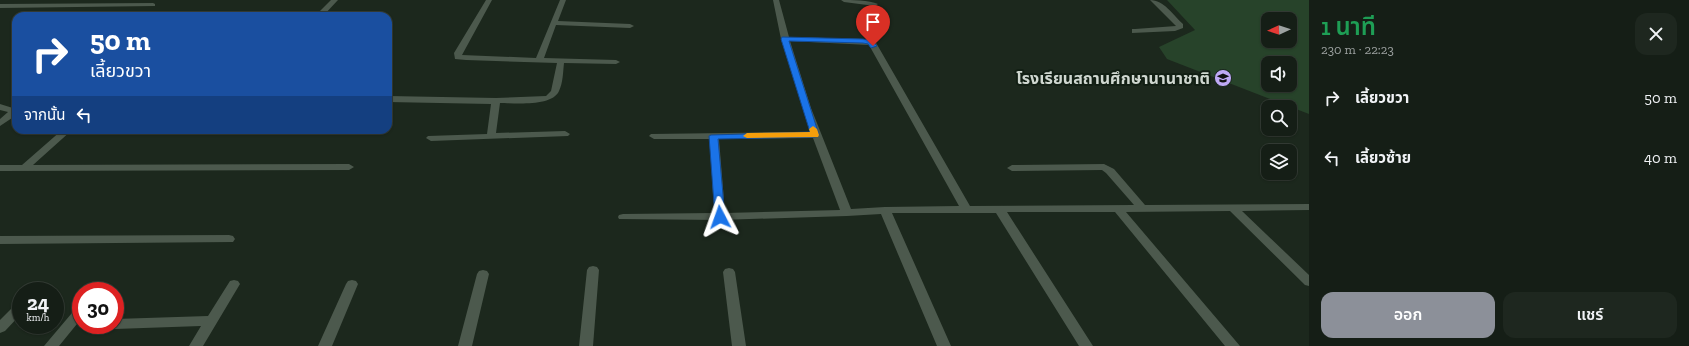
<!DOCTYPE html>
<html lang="th">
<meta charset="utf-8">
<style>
body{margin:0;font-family:"Zilla Slab","Noto Sans Thai",serif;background:#1e271f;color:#f1f3f6;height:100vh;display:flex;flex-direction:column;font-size:15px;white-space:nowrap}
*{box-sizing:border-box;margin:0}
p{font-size:13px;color:#9da2a1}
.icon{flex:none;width:22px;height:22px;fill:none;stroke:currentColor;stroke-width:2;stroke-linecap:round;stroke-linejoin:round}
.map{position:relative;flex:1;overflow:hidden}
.drawer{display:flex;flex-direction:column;background:#151e16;width:380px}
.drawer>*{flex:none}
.hud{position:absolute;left:12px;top:12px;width:380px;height:122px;border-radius:12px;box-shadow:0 1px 3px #0004,0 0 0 1px #343c35;background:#1a4fa0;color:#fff;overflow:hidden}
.needle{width:26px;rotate:267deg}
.fabs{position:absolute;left:1261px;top:12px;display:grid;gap:8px}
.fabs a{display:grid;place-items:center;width:36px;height:36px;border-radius:8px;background:#151e16;box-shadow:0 1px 3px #0004,0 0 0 1px #343c35;font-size:20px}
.speed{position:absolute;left:12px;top:282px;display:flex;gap:8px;font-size:20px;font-weight:700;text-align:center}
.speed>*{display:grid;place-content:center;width:52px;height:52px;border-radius:50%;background:#151e16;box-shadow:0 1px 3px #0004,0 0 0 1px #343c35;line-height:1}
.speed small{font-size:10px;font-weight:400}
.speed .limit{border:6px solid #d22;background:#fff;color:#111}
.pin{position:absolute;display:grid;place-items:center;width:34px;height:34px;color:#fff;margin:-41px -17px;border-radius:50% 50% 50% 0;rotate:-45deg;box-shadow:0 0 4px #0007}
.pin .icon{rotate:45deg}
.me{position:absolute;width:44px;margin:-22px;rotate:356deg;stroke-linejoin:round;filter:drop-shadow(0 0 3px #0008)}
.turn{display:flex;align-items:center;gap:14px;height:84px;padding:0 12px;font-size:18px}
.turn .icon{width:52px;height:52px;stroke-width:2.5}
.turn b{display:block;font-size:28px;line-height:34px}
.then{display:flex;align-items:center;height:38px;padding:0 12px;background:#0003;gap:8px;font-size:15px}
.round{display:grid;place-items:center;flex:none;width:42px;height:42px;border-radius:12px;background:#1e271f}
.summary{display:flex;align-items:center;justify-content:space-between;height:68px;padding:0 12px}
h1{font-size:24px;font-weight:600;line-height:30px;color:#1e9e55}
.button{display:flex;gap:8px;margin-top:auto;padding:8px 12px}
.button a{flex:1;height:46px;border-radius:12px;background:#8c9099;color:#fff;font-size:16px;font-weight:600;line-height:46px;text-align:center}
.button a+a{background:#1e271f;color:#f1f3f6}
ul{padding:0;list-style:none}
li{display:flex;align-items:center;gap:12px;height:60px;padding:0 12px}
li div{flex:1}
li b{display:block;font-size:15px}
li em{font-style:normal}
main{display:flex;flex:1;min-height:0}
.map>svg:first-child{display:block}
.green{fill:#27432a;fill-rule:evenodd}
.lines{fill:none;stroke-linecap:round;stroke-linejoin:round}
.street{fill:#4c594d;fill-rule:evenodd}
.route{fill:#1a73e8;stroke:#114b97}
.slow{fill:#f59e0b}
.labels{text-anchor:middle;stroke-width:4;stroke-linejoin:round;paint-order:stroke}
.poi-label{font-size:16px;font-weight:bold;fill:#cfd7d0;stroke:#121f14;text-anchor:end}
</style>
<main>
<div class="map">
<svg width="1309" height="346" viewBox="0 0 1309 346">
<rect width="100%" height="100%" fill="#1c281d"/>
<path class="green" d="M1167,0H1309V114L1167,59L1159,47L1195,30ZM1268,19H1290V41H1268ZM1268,63H1290V85H1268Z"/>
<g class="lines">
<path class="street" d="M331,0H338L323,16H315Z
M486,0H492L462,55L536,58L560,0H566L558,21L630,24L634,26L630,28L556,25L544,58L616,60L620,62L616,64L564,63C563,72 563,83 559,91C552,107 515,103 500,103L496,133L565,131L570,134L568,136L431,141L426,138L428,136L487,134L491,104L388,102V96L496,98L546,96L551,91L557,63L466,60L455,59L454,53Z
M773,0H779L789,37L863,39L875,41L970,206L1134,205L1106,173L1102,170L1012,171L1007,168L1012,165L1104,164L1114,169L1145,205L1309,204V210L1242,211L1309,275V286L1305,285L1230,211L1126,212L1240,346H1225L1115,212H1007L1093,346H1079L996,213H892L951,346H937L881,214L847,216L720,220L619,219L618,217L619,215L623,214L714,213L710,139H654L649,136L651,134L811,132L781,39ZM790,41L869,45L959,206L885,207L851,209L811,108ZM813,138L840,210L725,213L719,139Z
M841,0C852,0 869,0 878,4L875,6L844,2Z
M1150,0C1164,0 1173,15 1183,24V28L1175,31L1132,33V29H1135L1176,26Z
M153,3L155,4V6L0,8V4Z
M0,104L16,109L15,116L0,126V119L8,112L0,110Z
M62,130H72L33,165L349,164L354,167L349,170L0,171V165H22Z
M229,235L233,236L235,239L233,242L0,244V236Z
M593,266L597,267L599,270L593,346H579L587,270L589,267Z
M729,268L733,269L735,272L746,346H732L723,272L725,269Z
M483,270L487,271L489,274L472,346H458L477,274L479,271Z
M234,280L238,281L240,284L203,346H189L201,326L115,329L110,327L109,325H115V319L208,316L230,281Z
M352,280L356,281L358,284L332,346H318L346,284L348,281Z
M36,286L40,287L42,291H29L32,287Z
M21,301V314L5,331L0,333V320L17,303Z
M81,305V319L59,346H44L77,307Z"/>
</g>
<path class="route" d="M782,37L863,39L873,41L877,46L871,48L868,44L863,43L789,41L819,135L815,137L718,139L725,217L720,220L716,219L715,217L709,136L711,135L810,132L781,39Z"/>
<path class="slow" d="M813,126L817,129L819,135L818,137L747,138L743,136L747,133L810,132L809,129Z"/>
<defs>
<g id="school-disc" transform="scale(0.9)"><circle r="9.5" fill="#bea9f5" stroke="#121f14"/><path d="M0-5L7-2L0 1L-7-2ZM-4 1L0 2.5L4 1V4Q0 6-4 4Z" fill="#111"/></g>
</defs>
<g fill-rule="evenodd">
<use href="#school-disc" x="1223" y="78"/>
</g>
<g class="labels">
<g class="poi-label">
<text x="1210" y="84">โรงเรียนสถานศึกษานานาชาติ</text>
</g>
</g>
</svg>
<div class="fabs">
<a><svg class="needle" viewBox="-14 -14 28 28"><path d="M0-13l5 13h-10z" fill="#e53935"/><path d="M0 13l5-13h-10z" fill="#9da2a1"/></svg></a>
<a><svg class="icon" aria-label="sound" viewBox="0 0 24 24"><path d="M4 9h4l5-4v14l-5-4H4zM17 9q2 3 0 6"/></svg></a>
<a><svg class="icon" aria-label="search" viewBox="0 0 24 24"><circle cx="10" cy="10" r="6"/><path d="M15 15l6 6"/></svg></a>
<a><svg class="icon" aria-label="layers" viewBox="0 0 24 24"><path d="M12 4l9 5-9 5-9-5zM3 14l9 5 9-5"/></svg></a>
</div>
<div class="speed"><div>24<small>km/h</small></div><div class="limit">30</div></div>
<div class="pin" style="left:873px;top:46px;background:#d93025"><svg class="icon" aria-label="arrive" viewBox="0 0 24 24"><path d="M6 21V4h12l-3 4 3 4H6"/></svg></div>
<svg class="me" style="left:720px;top:217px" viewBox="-20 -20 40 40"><path d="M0-17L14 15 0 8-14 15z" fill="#1a73e8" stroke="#fff" stroke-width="4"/></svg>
<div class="hud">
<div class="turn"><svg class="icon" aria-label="right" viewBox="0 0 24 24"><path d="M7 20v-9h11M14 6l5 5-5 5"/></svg><div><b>50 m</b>เลี้ยวขวา</div></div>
<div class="then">จากนั้น<svg class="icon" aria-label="left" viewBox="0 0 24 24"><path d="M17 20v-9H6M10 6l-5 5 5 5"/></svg></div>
</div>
</div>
<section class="drawer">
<div class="summary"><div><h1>1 นาที</h1><p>230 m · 22:23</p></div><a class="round"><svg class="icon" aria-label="close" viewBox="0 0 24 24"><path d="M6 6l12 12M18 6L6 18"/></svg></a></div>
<ul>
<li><svg class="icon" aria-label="right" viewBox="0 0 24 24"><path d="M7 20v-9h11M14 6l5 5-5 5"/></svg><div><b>เลี้ยวขวา</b></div><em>50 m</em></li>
<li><svg class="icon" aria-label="left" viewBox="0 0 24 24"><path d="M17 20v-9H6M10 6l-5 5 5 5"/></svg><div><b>เลี้ยวซ้าย</b></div><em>40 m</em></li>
</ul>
<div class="button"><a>ออก</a><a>แชร์</a></div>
</section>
</main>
